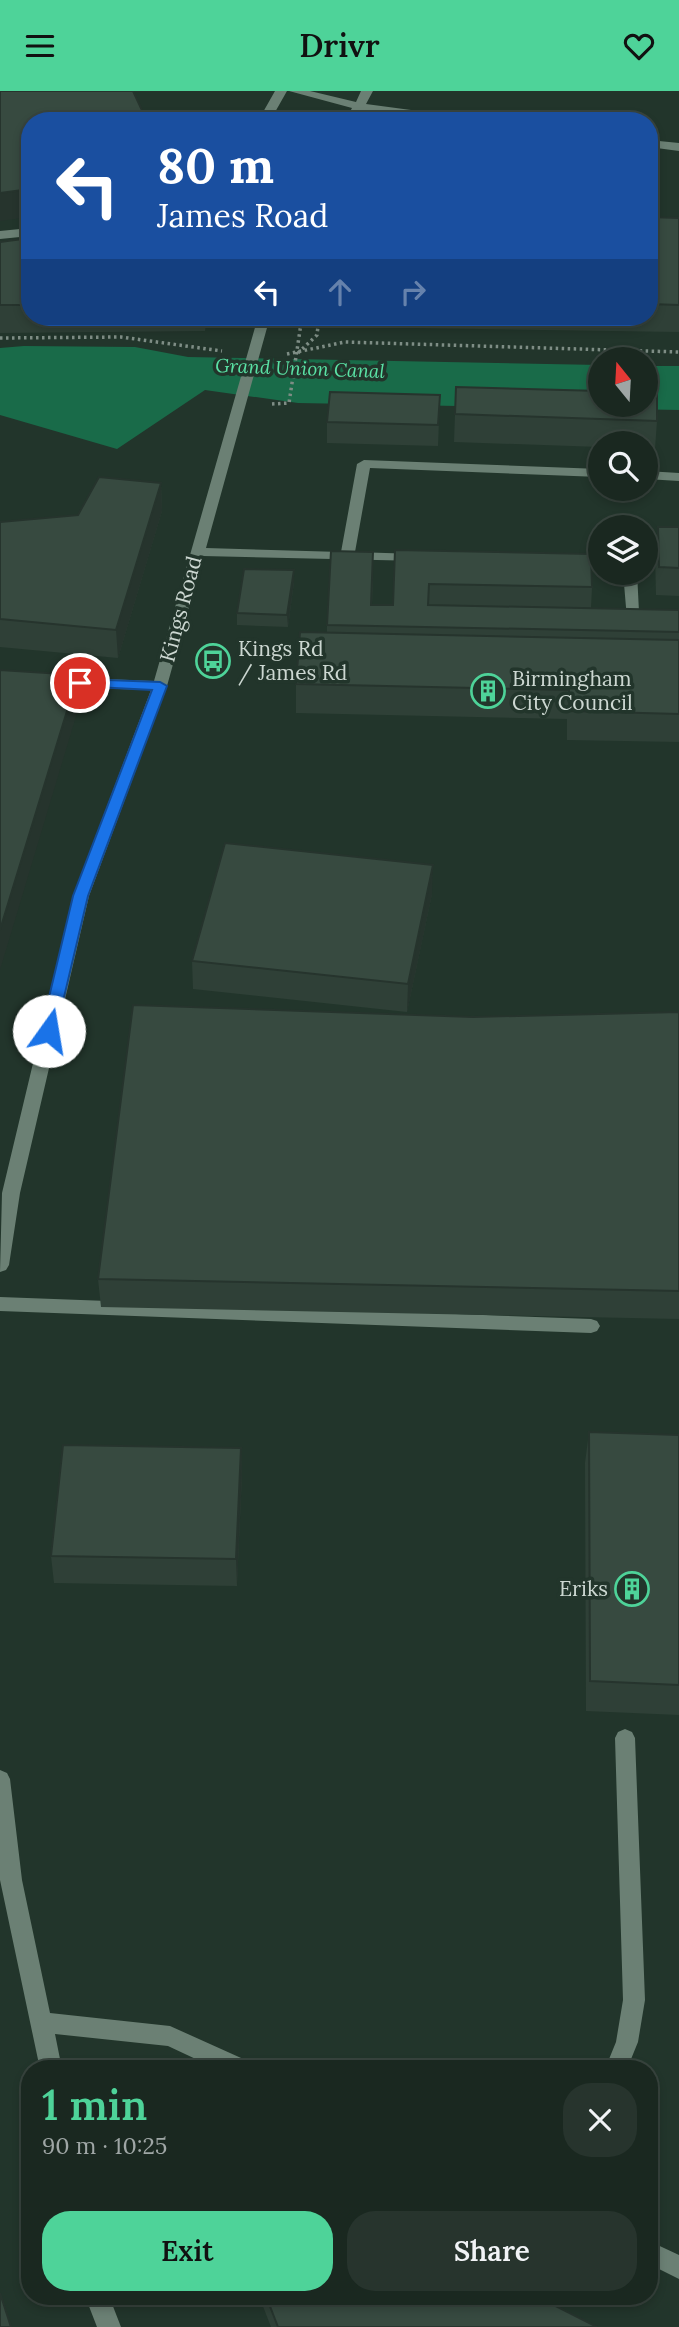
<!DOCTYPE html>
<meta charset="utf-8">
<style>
body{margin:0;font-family:Lora,serif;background:#27342d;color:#f1f3f6;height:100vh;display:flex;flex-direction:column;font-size:26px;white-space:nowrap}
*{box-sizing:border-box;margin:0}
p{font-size:23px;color:#9fa6a5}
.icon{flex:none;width:38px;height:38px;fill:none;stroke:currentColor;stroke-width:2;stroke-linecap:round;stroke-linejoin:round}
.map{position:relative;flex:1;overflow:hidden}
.drawer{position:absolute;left:21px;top:1969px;width:637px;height:245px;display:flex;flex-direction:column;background:#1a2820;border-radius:28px;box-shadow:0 4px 10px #0003,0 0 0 2px #38443e}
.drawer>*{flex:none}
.top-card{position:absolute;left:21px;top:21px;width:637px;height:214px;border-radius:28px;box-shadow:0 4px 10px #0003,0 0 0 2px #38443e;background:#1a4fa0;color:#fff;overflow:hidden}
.needle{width:46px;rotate:342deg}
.fabs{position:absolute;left:588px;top:256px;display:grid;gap:14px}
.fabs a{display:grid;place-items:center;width:70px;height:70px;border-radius:50%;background:#1a2820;box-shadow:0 4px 10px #0003,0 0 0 2px #38443e;font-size:35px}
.pin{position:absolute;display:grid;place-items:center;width:60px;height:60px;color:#fff;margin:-30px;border:4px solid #fff;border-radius:50%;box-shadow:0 2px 7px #0007}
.me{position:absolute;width:77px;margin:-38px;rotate:13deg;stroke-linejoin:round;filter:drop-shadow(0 0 5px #0008)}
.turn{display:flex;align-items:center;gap:24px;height:147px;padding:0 21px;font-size:32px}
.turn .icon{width:91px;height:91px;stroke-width:2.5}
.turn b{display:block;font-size:49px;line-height:60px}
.lanes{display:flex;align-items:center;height:66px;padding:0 21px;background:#0003;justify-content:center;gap:35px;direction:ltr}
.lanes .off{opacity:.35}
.round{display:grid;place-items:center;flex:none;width:74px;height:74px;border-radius:28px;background:#27342d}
.overview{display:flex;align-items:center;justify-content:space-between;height:119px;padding:0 21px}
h1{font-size:42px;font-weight:600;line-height:52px;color:#4ed399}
.primary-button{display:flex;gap:14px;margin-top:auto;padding:14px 21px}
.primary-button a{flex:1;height:80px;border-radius:28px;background:#4ed399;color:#111;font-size:28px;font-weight:600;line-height:80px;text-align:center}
.primary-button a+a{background:#27342d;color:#f1f3f6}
header{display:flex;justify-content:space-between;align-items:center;height:91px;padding:0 21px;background:#4ed399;color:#111;font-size:32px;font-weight:600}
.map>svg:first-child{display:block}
.water{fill:#196b49}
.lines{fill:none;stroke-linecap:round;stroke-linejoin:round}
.path{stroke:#7e8d85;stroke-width:3.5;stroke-dasharray:2.5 3.5;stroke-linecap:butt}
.minor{fill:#6b8074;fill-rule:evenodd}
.wall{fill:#2f4037}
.shaded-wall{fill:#26342d}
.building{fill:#374a40;stroke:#26342d;stroke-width:2}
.route{fill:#1a73e8;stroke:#114b97;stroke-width:2}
.labels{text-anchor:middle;stroke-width:7;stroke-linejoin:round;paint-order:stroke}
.far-water-label{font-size:19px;font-style:italic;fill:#5ae2a5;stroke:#22352b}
.street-label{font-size:21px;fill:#ccd7d1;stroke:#22352b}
.poi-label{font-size:21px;fill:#ccd7d1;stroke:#22352b;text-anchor:start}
</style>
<header><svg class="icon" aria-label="menu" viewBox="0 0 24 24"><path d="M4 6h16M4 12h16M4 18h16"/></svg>Drivr<svg class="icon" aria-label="heart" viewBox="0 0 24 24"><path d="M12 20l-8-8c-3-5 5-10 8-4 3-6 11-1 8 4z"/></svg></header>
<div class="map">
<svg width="679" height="2236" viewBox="0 0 679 2236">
<rect width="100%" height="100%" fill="#22352b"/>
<path class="water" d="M24,255L135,256L188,266L600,274V313H646V275H679V319L298,312L205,299L117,358L0,324V257Z"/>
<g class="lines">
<path class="path" d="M0,247L121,246L222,260
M298,262L317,244L319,226
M287,263L345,251L679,261
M272,313L289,312L302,226"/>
<path class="minor" d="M275,0H287L270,30H258Z
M289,0H310L356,11L361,0H373L366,13L471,27L477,30H443L363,19L357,30H345L352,17Z
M649,49L679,52V60L649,56Z
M30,137V145L0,148V140Z
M258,226H270L206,457L341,461L357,373L364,369L600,378V386L370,377L355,461L416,463L421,464V470L203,465L167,595L89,805L20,1102L9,1174L6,1179L0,1181L2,1102L73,805L151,599L56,596L49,591L56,586L154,590Z
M646,380L679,382V390L646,388Z
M570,468L600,469V477L565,475L563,472Z
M623,481H637L639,521L679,523V531L627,528Z
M0,1206L591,1228L597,1230L600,1235L597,1240L591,1242L0,1220Z
M625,1638L632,1641L635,1647L645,1909L638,1951L627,1978H605L616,1951L623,1909L615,1647L618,1641Z
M0,1679L7,1682L10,1688L22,1789L50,1922L170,1935L250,1971L253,1978H217L168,1955L55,1943L62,1978H40L0,1789Z
M649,2150L679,2164V2188L649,2173Z
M85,2205H109L121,2236H97Z"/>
</g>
<path class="wall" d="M649,126L679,127V241L349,236V226H649Z
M30,147V226H209L205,240L0,242V151Z
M456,296L657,330L655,358L646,357V352H600V356L454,351Z
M440,304L438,355L327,352V331Z
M161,392L162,420L118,567L0,556V431L78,424Z
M658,436H679V505L656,504L655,464Z
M395,459L592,496L591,517L679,519V651L567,649V628L296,622V593L327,541V534L373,489L372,514H393Z
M294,479V491L288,536L237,534V522Z
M432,803L407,921L193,898L192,870Z
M679,921V1228L101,1216L98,1188L473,926Z
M589,1341L679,1344V1624L586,1620L585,1372Z
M241,1357L242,1384L237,1495L54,1492L51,1465Z
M259,2205H536L597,2236H271Z"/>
<path class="shaded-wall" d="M30,98V126L0,130V102Z
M205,226H209L205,240Z
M161,392L162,420L118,567L116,539Z
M294,479V491L288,536L287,524Z
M78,584L80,612L0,879V839Z
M433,774L432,803L407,921L408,893Z
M241,1357L242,1384L237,1495L236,1468Z"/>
<path class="building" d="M0,0H133L147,30H30V98L0,102Z
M649,126L679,127V214L649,213Z
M30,147V214H0V151Z
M456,296L600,300V313H646V301L657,302V330L455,323Z
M330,301L440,304L438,334L327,331Z
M99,386L161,392L116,539L0,528V431L78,424Z
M658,436H679V477L659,476Z
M395,459L591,463L592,496L429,493L428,514L679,519V541L327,534L331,460L373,461L371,514H393Z
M244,478L294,479L287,524L237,522Z
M300,541L679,549V623L569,620V599L296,593Z
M0,579L78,584L0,839Z
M225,752L433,774L408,893L192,870Z
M133,914L473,926L679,921V1200L98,1188Z
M589,1341L679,1344V1594L590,1590Z
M63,1354L241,1357L236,1468L51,1465Z
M0,2202L11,2236H0Z
M266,2205H536L597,2236H278Z"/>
<path class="route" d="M80,588L160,591L167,595L88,805L56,940L49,945L41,940L73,805L152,599L75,595V589Z"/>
<defs>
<g id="bus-ring" transform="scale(1.75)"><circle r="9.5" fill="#22352b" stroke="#4ed399" stroke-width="1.5"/><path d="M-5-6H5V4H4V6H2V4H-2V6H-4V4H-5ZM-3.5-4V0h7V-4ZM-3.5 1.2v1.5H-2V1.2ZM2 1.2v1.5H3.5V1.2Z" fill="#4ed399"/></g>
<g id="building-ring" transform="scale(1.75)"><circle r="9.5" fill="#22352b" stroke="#4ed399" stroke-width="1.5"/><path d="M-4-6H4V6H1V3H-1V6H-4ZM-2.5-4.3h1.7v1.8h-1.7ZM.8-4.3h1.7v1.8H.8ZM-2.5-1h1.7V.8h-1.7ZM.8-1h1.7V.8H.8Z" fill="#4ed399"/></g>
</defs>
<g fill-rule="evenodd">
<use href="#bus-ring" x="213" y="570"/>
<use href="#building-ring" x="488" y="600"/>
<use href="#building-ring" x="632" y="1498"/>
</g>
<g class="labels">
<g class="far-water-label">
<text transform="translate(300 277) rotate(2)" y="7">Grand Union Canal</text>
</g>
<g class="street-label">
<text transform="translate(181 518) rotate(-75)" y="7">Kings Road</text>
</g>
<g class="poi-label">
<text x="238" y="565">Kings Rd<tspan x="238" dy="24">/ James Rd</tspan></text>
<text x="512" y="595">Birmingham<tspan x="512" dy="24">City Council</tspan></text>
<text x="608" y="1505" text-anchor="end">Eriks</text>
</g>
</g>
</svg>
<div class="fabs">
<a><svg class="needle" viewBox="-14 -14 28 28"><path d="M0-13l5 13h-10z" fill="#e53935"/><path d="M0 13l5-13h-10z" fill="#9fa6a5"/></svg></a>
<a><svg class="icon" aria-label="search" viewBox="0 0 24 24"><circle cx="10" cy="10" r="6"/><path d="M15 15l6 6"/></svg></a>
<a><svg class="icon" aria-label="layers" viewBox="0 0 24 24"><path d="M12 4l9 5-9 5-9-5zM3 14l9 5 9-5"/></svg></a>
</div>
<div class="pin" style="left:80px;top:592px;background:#d93025"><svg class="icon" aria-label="arrive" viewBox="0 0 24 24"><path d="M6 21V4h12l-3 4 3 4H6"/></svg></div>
<svg class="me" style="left:49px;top:940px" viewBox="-20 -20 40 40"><circle r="19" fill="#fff"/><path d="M0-13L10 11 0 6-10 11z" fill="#1a73e8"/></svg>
<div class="top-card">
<div class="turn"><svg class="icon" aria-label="left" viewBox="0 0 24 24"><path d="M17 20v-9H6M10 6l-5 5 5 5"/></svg><div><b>80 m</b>James Road</div></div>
<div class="lanes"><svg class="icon" aria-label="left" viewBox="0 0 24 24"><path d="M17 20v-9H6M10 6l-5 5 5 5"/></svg><svg class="icon off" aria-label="ahead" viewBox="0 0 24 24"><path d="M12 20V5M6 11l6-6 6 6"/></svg><svg class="icon off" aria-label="right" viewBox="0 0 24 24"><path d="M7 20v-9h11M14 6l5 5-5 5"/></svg></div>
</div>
<section class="drawer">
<div class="overview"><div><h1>1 min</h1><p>90 m · 10:25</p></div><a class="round"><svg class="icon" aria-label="close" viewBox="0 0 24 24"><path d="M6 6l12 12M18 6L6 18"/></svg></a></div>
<div class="primary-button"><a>Exit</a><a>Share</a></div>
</section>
</div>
